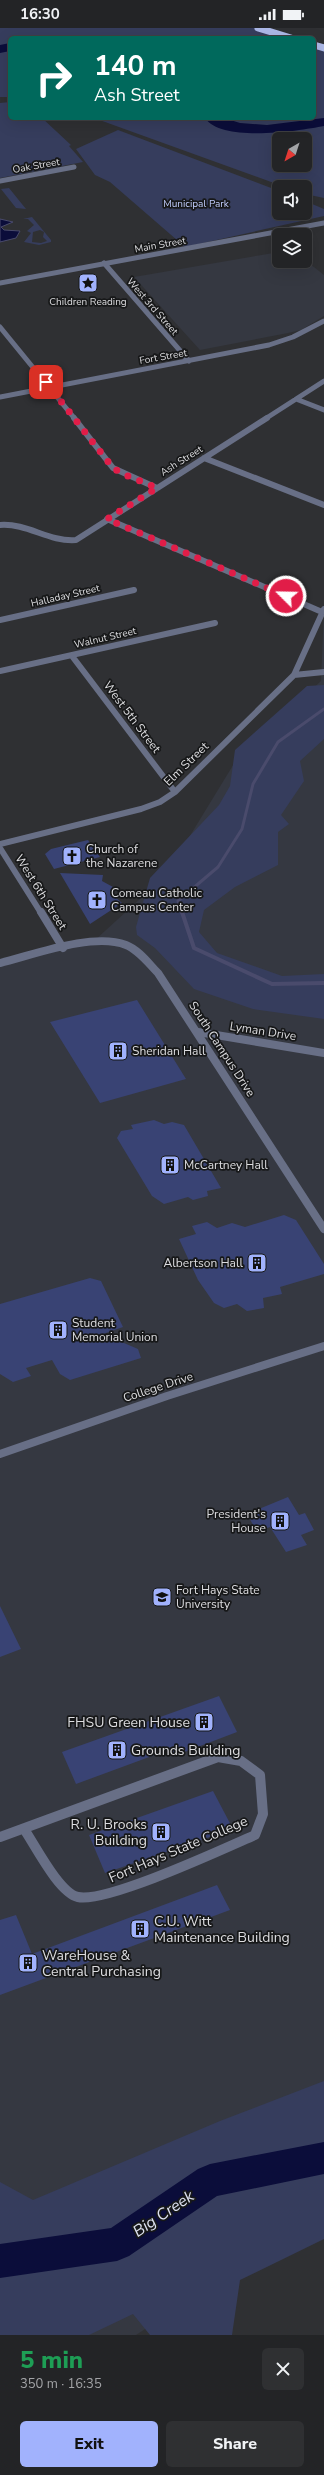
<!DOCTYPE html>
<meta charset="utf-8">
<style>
body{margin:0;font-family:"Nunito Sans",sans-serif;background:#2f3032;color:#f1f3f6;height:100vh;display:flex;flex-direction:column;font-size:15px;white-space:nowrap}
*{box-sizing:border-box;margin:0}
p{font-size:13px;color:#a3a4a7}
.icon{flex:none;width:22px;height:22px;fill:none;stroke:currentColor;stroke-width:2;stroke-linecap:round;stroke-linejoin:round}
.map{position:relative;height:2307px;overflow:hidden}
.panel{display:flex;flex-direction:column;background:#232426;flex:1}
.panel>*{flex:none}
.banner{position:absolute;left:8px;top:8px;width:308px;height:84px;border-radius:6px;box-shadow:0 4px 16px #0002,0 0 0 1px #404143;background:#00695c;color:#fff;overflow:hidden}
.needle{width:26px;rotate:219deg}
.fabs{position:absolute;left:272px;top:104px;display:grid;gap:8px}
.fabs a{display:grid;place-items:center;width:40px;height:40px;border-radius:6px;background:#232426;box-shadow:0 4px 16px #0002,0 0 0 1px #404143;font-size:20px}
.pin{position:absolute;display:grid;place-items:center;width:34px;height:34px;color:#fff;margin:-17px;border-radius:8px;box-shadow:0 2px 6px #0006}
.me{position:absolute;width:44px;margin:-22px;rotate:293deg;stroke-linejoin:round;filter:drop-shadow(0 0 3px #0008)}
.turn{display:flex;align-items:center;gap:14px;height:84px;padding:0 20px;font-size:18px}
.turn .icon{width:52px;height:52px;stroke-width:2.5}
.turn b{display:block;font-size:28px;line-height:34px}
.round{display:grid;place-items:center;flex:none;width:42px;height:42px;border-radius:6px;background:#2f3032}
.head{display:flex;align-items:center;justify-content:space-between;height:68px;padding:0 20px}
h1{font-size:24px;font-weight:800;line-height:30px;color:#1e9e55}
.action{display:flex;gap:8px;margin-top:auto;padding:8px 20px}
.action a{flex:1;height:46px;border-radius:6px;background:#a1b2fd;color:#111;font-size:16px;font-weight:800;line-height:46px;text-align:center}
.action a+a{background:#2f3032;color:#f1f3f6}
.status{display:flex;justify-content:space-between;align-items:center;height:28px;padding:0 20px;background:#232426;direction:ltr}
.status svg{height:11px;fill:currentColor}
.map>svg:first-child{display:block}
.built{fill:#353841}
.green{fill:#363d5d;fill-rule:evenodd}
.water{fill:#0b0d3a;stroke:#4a4b6c}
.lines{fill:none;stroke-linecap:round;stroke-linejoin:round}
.stream-far1{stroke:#4a4b6c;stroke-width:3}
.stream{stroke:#4a4b6c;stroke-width:4}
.river{fill:#0b0d3a;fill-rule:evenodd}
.building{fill:#394374}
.minor-far3{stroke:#686f86;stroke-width:5}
.minor-far2{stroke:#686f86;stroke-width:6}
.minor-far1{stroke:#686f86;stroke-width:8}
.minor{stroke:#686f86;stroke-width:10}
.tertiary{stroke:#686f86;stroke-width:5}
.trunk{stroke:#adb9e8;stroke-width:7}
.route{stroke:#e11d48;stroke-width:7;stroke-dasharray:0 12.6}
.labels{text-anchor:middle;stroke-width:3.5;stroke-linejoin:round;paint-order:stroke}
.far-street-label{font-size:10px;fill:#dddde0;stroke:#171819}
.far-park-label{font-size:10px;fill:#c0ccfc;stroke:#171819}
.far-poi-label{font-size:10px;fill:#dddde0;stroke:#171819}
.street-label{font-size:12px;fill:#dddde0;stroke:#171819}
.poi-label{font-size:12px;fill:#dddde0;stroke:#171819;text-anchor:start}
.near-poi-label{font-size:14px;fill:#dddde0;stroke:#171819;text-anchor:start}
.near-street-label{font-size:14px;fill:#dddde0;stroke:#171819}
.near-water-label{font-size:16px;font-style:italic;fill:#dee2f2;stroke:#171819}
</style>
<div class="status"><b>16:30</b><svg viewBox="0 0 49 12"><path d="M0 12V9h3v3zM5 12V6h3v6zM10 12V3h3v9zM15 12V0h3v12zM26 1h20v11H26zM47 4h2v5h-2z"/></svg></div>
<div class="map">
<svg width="324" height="2307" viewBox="0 0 324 2307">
<rect width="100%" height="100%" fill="#2f3033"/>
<path class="built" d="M279,224V233L305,232L324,247V288L301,302L288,305L200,322L134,249Z
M324,581V2201L200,2265L136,2307H0V936L94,913L140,871L188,811L235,734L321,653Z"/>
<path class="green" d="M0,0H258L291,10H10V69H0Z
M314,17L324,20V170L305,166V159H285L94,90H314ZM279,111H305V137H279Z
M10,74V90H42L71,117L69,118L83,134L0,150V75Z
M118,102L279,163V185H305V173L324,181V188L185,219L110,154L95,147L76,121Z
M9,160L26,181L16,180L1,161Z
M32,189L51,212V214L39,217L24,214L31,205L27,203L34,197L28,191H23ZM40,202L44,204L43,209L47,213L41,215L32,214L33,204Z
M324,657V711L300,733L304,753L281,787L289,796L278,804V837L235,859L204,882L199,904L217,925L282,948L324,946V991L253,981L194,961L155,920L137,907L136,899L150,850L219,777L230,758L235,722L307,658Z
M324,2053V2211L240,2252L232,2307H150L133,2286L89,2307H0V2154L33,2172L220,2093Z"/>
<path class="water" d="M0,191L13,194L1,199L4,202L20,203L16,210L0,214Z"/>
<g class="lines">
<path class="stream-far1" d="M182,885L178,873L218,839L242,801L253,756L278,714L324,681"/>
<path class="stream" d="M182,884L194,920L272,956L324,955"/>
<path class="river" d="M10,15V23L0,25V17Z
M205,90H224L240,95L267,97L324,90V98C298,103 222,115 205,90Z
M324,2114V2146L217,2168L129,2228L117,2233L0,2250V2216L111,2200L198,2141L210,2136Z"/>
</g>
<path class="building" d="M88,812L100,829L54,841L45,826L51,821Z
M60,845L103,847L102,853L113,859L112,866L122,875L90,896Z
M137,972L186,1051L100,1075L50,994Z
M154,1092L164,1096L172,1094L184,1097L221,1160L207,1163L208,1168L193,1172L188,1169L164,1176L152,1168L117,1110L121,1103L133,1101L131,1097Z
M284,1187L296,1192L324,1236V1246L280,1259L282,1266L263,1270L264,1280L247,1283L237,1276L224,1280L214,1275L198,1252L179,1211L196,1206L192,1198L207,1194L217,1200L232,1195L245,1199Z
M90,1250L101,1253L123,1299L103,1306L138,1321L141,1330L70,1352L60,1346L52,1332L26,1340L31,1348L13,1354L0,1346V1276Z
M288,1469L299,1487L305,1485L314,1502L301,1507L307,1517L286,1524L270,1499L257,1504L247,1486Z
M0,1578L21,1621L0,1629Z
M219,1668L237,1704L174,1728L171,1721L76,1756L62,1724Z
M213,1763L233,1801L105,1845L89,1807Z
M217,1857L230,1882L0,1967V1892L16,1887L32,1926Z"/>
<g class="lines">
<path class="minor-far3" d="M0,153L74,139
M104,235L189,333
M0,299L75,391
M0,369L269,317L293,309L324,293
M296,371L324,382
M265,391L324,353"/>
<path class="minor-far2" d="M74,390L113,440L157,460
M204,430L324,477
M107,491L322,584
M0,497C28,495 48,514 76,512L267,390
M0,592L134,562
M72,628L175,764
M0,643L215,595
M294,647L324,644
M0,816L141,781L160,774L175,764L294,647L324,581
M0,820L41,885"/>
<path class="minor-far1" d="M41,884L63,920
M0,935C33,927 93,904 126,917C139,922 149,936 158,945L324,1201
M198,1004L324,1025
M0,1426L167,1368L324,1318"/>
<path class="minor" d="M0,1809L218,1729L241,1733L260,1747L263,1786L255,1807C223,1821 107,1875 78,1869C59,1865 35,1817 24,1801"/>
<path class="tertiary" d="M0,255L324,195"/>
<path class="trunk" d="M258,0L291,10
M314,17L324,20"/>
</g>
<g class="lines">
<path class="route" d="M46,354L113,440L123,446L157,460L107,491L286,568"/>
</g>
<defs>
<g id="sight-square" transform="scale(1)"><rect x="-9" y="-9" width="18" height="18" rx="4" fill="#a1b2fd" stroke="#171819"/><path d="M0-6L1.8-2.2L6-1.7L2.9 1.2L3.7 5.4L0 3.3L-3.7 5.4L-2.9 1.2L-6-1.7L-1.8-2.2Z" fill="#111"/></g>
<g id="church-square" transform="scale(1)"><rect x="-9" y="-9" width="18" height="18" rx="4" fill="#a1b2fd" stroke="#171819"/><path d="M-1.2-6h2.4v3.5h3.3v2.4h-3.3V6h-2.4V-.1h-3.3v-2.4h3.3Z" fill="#111"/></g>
<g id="building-square" transform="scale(1)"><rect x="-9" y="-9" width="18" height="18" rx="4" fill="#a1b2fd" stroke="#171819"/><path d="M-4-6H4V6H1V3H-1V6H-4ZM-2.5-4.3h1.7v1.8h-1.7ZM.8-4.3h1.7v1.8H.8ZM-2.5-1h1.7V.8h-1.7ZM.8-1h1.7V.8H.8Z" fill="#111"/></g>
<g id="university-square" transform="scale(1)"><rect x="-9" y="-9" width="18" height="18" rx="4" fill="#a1b2fd" stroke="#171819"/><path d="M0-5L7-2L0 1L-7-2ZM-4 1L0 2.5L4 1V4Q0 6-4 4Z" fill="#111"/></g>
</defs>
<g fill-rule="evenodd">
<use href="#sight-square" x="88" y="255"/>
<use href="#church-square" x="72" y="828"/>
<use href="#church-square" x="97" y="872"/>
<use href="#building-square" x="118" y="1023"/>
<use href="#building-square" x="170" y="1137"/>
<use href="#building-square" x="257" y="1235"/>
<use href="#building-square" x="58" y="1302"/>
<use href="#building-square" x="280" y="1493"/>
<use href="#university-square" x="162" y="1569"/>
<use href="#building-square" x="204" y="1694"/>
<use href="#building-square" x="117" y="1722"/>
<use href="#building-square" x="161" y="1804"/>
<use href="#building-square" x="140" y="1901"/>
<use href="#building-square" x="28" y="1935"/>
</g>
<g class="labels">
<g class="far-street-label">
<text transform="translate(36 137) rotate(-10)" y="4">Oak Street</text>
<text transform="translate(160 216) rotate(-10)" y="4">Main Street</text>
<text transform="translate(153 278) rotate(49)" y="4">West 3rd Street</text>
<text transform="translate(163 328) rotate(-10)" y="4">Fort Street</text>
<text transform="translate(181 432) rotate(-32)" y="4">Ash Street</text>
<text transform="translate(65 567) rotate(-13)" y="4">Halladay Street</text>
<text transform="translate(105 609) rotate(-13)" y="4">Walnut Street</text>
</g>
<g class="far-park-label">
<text x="196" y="179">Municipal Park</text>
</g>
<g class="far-poi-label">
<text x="88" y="277">Children Reading</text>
</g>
<g class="street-label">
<text transform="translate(132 689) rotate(53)" y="4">West 5th Street</text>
<text transform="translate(186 736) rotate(-44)" y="4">Elm Street</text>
<text transform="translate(41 864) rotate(58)" y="4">West 6th Street</text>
<text transform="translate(263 1003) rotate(9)" y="4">Lyman Drive</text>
<text transform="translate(222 1021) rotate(57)" y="4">South Campus Drive</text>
<text transform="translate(158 1359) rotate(-18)" y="4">College Drive</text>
</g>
<g class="poi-label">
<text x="86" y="825">Church of<tspan x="86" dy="14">the Nazarene</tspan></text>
<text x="111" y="869">Comeau Catholic<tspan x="111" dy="14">Campus Center</tspan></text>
<text x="132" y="1027">Sheridan Hall</text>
<text x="184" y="1141">McCartney Hall</text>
<text x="243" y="1239" text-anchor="end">Albertson Hall</text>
<text x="72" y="1299">Student<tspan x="72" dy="14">Memorial Union</tspan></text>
<text x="266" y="1490" text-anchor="end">President's<tspan x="266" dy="14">House</tspan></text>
<text x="176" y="1566">Fort Hays State<tspan x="176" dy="14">University</tspan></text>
</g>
<g class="near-poi-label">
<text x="190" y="1699" text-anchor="end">FHSU Green House</text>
<text x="131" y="1727">Grounds Building</text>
<text x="147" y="1801" text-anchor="end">R. U. Brooks<tspan x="147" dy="16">Building</tspan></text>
<text x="154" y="1898">C.U. Witt<tspan x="154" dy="16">Maintenance Building</tspan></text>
<text x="42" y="1932">WareHouse &amp;<tspan x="42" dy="16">Central Purchasing</tspan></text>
</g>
<g class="near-street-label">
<text transform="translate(178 1821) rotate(-23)" y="5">Fort Hays State College</text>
</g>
<g class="near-water-label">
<text transform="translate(163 2185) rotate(-34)" y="6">Big Creek</text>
</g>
</g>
</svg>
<div class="fabs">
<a><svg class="needle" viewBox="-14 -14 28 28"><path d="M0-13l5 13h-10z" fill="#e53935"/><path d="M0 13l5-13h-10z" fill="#a3a4a7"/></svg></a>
<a><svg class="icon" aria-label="sound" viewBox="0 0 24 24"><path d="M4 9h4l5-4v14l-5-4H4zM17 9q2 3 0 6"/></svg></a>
<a><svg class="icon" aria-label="layers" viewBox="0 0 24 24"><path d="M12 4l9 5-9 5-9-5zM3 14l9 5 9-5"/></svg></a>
</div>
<div class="pin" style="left:46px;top:354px;background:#d93025"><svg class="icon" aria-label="arrive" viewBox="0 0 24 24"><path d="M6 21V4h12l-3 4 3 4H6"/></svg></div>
<svg class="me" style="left:286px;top:568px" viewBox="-20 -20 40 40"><circle r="17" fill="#e11d48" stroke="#fff" stroke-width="3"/><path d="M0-11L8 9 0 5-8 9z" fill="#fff"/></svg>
<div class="banner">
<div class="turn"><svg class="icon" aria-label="right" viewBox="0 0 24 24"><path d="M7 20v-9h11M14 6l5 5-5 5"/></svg><div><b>140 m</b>Ash Street</div></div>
</div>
</div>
<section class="panel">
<div class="head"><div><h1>5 min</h1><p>350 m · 16:35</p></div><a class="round"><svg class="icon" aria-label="close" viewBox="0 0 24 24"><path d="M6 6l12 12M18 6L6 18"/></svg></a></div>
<div class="action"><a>Exit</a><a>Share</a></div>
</section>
